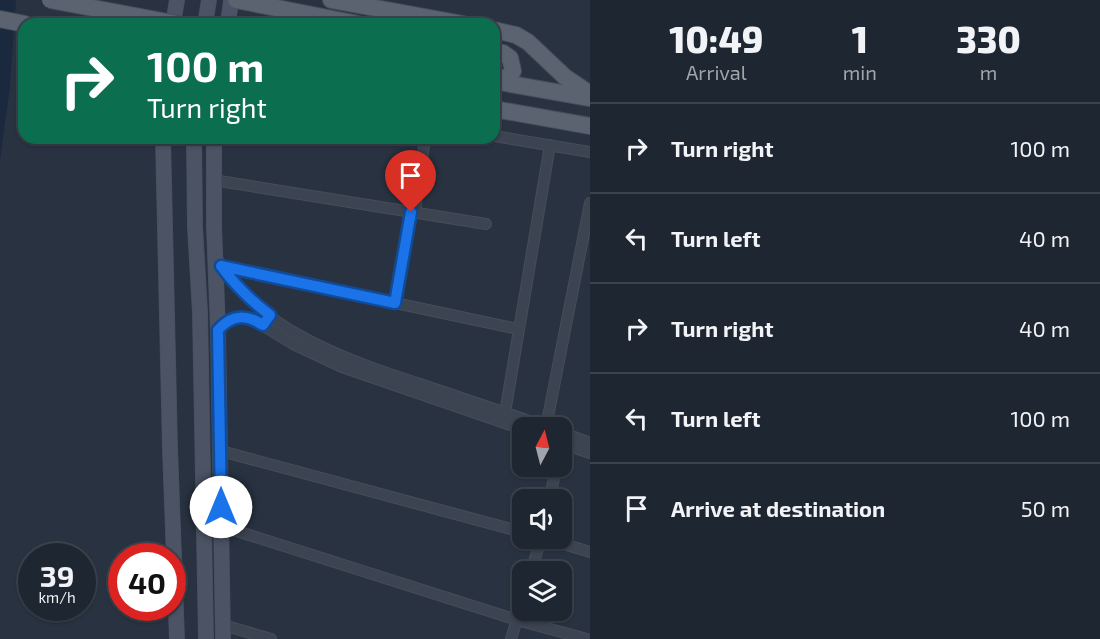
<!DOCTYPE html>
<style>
body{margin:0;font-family:"Exo 2",sans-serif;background:#2b323d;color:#f1f3f6;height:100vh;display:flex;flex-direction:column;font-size:22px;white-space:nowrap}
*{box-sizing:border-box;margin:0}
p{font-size:20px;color:#a1a5ab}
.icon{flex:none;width:33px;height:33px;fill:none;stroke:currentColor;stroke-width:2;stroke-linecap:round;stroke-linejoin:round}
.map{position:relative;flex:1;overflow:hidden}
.sheet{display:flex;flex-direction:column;background:#1e2631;width:510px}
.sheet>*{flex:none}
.hud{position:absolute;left:18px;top:18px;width:482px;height:126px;border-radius:18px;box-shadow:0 2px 4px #0004,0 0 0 2px #3c434d;background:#0b6e4f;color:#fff;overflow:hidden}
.needle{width:39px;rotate:7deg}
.controls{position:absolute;left:512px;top:417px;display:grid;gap:12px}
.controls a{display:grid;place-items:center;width:60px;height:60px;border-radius:12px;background:#1e2631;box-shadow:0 2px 4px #0004,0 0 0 2px #3c434d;font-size:30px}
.speed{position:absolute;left:18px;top:543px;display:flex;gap:12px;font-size:30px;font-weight:700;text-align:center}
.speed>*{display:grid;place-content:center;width:78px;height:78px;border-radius:50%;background:#1e2631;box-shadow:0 2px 4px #0004,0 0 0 2px #3c434d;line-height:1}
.speed small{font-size:15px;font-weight:400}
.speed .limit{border:9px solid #d22;background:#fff;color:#111}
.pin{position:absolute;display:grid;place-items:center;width:51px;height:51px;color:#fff;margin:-62px -26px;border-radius:50% 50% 50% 0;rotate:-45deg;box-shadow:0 0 6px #0007}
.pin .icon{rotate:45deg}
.me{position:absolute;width:66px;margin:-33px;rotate:0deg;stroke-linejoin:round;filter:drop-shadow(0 0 4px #0008)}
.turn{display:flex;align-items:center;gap:21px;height:126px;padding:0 30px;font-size:27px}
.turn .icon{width:78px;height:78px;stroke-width:2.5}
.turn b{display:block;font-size:42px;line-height:51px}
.eta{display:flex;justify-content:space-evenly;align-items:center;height:102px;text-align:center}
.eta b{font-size:36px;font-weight:800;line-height:42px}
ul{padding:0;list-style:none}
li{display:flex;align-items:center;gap:18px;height:90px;padding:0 30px;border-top:2px solid #3c434d}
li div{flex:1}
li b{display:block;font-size:22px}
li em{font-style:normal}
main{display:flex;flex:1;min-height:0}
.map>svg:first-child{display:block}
.water{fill:#1b293f}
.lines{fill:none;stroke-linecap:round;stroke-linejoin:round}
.street-casing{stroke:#464d5a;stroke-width:12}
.secondary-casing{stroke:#464d5a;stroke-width:16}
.primary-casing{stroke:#464d5a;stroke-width:18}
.street{stroke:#3c4451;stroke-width:10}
.secondary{stroke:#4b5364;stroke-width:15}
.primary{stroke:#5b6371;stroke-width:16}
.primary-bridge-casing{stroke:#464d5a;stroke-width:18;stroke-linecap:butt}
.primary-bridge{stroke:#5b6371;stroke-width:16}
.route-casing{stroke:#114b97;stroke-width:15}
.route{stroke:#1a73e8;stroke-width:10}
</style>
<main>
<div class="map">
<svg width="590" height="639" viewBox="0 0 590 639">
<rect width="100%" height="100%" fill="#283241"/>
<path class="water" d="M0,0H16L10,87L0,160Z"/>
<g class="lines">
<g class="street-casing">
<path id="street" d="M494,136L590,152
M213,180L486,224
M415,212L425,138
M216,257C258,332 350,361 426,386C467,400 508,413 548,428
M221,266L518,329
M395,303L412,212
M218,330C227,320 237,314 251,318L293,344L342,367L522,429
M505,413L550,145
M546,427L590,203
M561,432L590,443
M561,443L590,453
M221,451L522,532
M549,500L557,466
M221,526L517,620L587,639
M544,538L590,552
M531,572L541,538
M223,625L271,639
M511,639L522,603"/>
</g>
<g class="secondary-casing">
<path id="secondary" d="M173,24L177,0
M205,24L209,0
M228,24L231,0
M163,138L170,449L177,639
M194,138L195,227L200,312L206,639
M214,138V226L218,330L223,639"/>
</g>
<g class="primary-casing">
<path id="primary" d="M236,0L358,24
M331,0L463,24
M0,19L25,24
M494,30L516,35L528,42L565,77L590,94
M494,51L503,53L510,58L513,71L510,76L494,81
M494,81L589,98
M494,109L590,126"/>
</g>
<use href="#street" class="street"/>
<use href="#secondary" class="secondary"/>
<use href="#primary" class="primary"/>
<g class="primary-bridge-casing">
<path id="primary-bridge" d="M50,0L178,24"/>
</g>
<use href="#primary-bridge" class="primary-bridge"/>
</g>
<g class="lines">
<g class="route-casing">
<path id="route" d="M221,507L218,330C232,314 246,314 263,325L270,315C251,301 235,285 221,266L395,303L411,212"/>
</g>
<use href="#route" class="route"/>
</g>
</svg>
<div class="controls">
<a><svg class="needle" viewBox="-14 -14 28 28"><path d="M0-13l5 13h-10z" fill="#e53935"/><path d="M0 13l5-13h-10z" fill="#a1a5ab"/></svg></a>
<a><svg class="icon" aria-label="sound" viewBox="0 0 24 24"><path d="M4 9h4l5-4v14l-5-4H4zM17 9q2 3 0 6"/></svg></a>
<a><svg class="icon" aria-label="layers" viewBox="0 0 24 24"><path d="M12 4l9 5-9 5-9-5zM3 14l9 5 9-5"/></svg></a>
</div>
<div class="speed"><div>39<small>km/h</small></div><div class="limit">40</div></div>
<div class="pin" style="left:411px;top:212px;background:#d93025"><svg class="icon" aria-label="arrive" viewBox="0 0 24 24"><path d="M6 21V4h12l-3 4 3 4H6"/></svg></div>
<svg class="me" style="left:221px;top:507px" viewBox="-20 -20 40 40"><circle r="19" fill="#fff"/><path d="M0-13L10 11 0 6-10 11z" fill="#1a73e8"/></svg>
<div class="hud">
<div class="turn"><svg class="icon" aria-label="right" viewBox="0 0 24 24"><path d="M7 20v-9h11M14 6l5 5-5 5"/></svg><div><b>100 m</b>Turn right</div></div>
</div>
</div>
<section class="sheet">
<div class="eta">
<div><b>10:49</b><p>Arrival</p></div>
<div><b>1</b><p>min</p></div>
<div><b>330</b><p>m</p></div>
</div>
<ul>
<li><svg class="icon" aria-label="right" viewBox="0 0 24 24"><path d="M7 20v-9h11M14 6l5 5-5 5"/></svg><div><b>Turn right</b></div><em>100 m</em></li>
<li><svg class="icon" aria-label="left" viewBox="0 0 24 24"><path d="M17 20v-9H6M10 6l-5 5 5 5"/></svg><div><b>Turn left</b></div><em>40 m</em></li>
<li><svg class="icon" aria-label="right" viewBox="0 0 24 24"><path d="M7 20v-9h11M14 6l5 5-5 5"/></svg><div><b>Turn right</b></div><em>40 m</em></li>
<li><svg class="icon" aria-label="left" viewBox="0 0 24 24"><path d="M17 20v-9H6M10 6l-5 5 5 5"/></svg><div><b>Turn left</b></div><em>100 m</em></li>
<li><svg class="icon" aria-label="arrive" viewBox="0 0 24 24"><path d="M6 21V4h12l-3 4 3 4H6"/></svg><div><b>Arrive at destination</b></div><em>50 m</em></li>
</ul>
</section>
</main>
